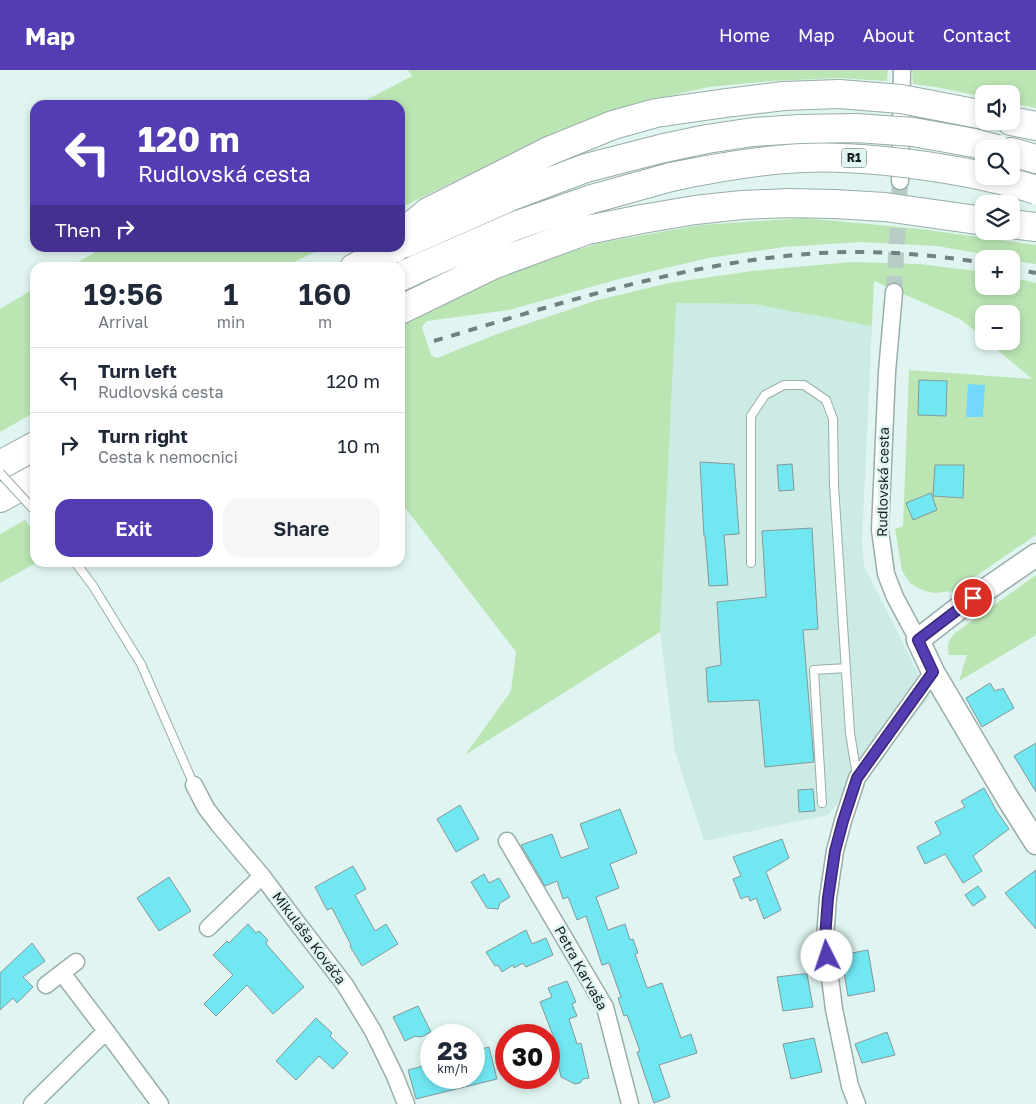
<!DOCTYPE html>
<meta charset="utf-8">
<style>
body{margin:0;font-family:"Golos Text",sans-serif;background:#f6f6f7;color:#1f2937;height:100vh;display:flex;flex-direction:column;font-size:19px;white-space:nowrap}
*{box-sizing:border-box;margin:0}
p{font-size:16px;color:#747a83}
.icon{flex:none;width:28px;height:28px;fill:none;stroke:currentColor;stroke-width:2;stroke-linecap:round;stroke-linejoin:round}
.map{position:relative;flex:1;overflow:hidden}
.side{position:absolute;left:30px;top:192px;width:375px;height:305px;display:flex;flex-direction:column;background:#fff;border-radius:15px;box-shadow:0 2px 8px #0003}
.side>*{flex:none}
.hud{position:absolute;left:30px;top:30px;width:375px;height:152px;border-radius:15px;box-shadow:0 2px 8px #0003;background:#543cb3;color:#fff;overflow:hidden}
.controls{position:absolute;left:975px;top:15px;display:grid;gap:10px}
.controls a{display:grid;place-items:center;width:45px;height:45px;border-radius:10px;background:#fff;box-shadow:0 2px 8px #0003;font-size:25px}
.speed{position:absolute;left:420px;top:954px;display:flex;gap:10px;font-size:25px;font-weight:700;text-align:center}
.speed>*{display:grid;place-content:center;width:65px;height:65px;border-radius:50%;background:#fff;box-shadow:0 2px 8px #0003;line-height:1}
.speed small{font-size:12px;font-weight:400}
.speed .limit{border:8px solid #d22;background:#fff;color:#111}
.pin{position:absolute;display:grid;place-items:center;width:42px;height:42px;color:#fff;margin:-21px;border:2px solid #fff;border-radius:50%;box-shadow:0 1px 5px #0007}
.me{position:absolute;width:55px;margin:-28px;rotate:356deg;stroke-linejoin:round;filter:drop-shadow(0 0 4px #0008)}
.turn{display:flex;align-items:center;gap:18px;height:105px;padding:0 25px;font-size:22px}
.turn .icon{width:65px;height:65px;stroke-width:2.5}
.turn b{display:block;font-size:35px;line-height:42px}
.then{display:flex;align-items:center;height:48px;padding:0 25px;background:#0003;gap:10px;font-size:19px}
.eta{display:flex;justify-content:space-evenly;align-items:center;height:85px;text-align:center}
.eta b{font-size:30px;font-weight:600;line-height:35px}
.action{display:flex;gap:10px;margin-top:auto;padding:10px 25px}
.action a{flex:1;height:58px;border-radius:15px;background:#543cb3;color:#fff;font-size:20px;font-weight:600;line-height:58px;text-align:center}
.action a+a{background:#f6f6f7;color:#1f2937}
ul{padding:0;list-style:none}
li{display:flex;align-items:center;gap:15px;height:65px;padding:0 25px;border-top:1px solid #e0e1e3}
li div{flex:1}
li b{display:block;font-size:19px}
li em{font-style:normal}
header{display:flex;align-items:center;gap:30px;box-sizing:border-box;height:70px;padding:0 25px;background:#543cb3;color:#fff}
header strong{font-size:24px}
nav{display:flex;gap:28px;margin-inline-start:auto;font-size:18px}
.map>svg:first-child{display:block}
.built{fill:#cdebe5}
.green{fill:#bbe6b4}
.water{fill:#73d8fc}
.building{fill:#71e7f2;stroke:#85989a}
.lines{fill:none;stroke-linecap:round;stroke-linejoin:round}
.street-tunnel{stroke:#b8cbc7;stroke-width:16;stroke-dasharray:16 8;stroke-linecap:butt}
.lane-casing{stroke:#99ada9;stroke-width:10}
.street-casing{stroke:#99ada9;stroke-width:19}
.secondary-casing{stroke:#99ada9;stroke-width:25}
.highway-casing{stroke:#99ada9;stroke-width:30}
.lane{stroke:#fff;stroke-width:8}
.street{stroke:#fff;stroke-width:16}
.secondary{stroke:#fff;stroke-width:22}
.highway{stroke:#fff;stroke-width:28}
.rail{stroke:#72807e;stroke-width:4;stroke-dasharray:9 9;stroke-linecap:butt}
.lane-bridge-casing{stroke:#99ada9;stroke-width:10;stroke-linecap:butt}
.highway-bridge-casing{stroke:#99ada9;stroke-width:30;stroke-linecap:butt}
.lane-bridge{stroke:#fff;stroke-width:8}
.highway-bridge{stroke:#fff;stroke-width:28}
.route-casing{stroke:#372774;stroke-width:12}
.route{stroke:#543cb3;stroke-width:9}
.labels{text-anchor:middle;stroke-width:5;stroke-linejoin:round;paint-order:stroke}
.shield{fill:#e0f5f1;stroke:#55615f;stroke-width:1}
.shield-label{font-size:12px;font-weight:bold;fill:#192120}
.street-label{font-size:14px;fill:#192120;stroke:#e0f5f1}
</style>
<header>
<strong>Map</strong>
<nav><a>Home</a><a>Map</a><a>About</a><a>Contact</a></nav>
</header>
<div class="map">
<svg width="1036" height="1034" viewBox="0 0 1036 1034">
<rect width="100%" height="100%" fill="#e0f5f1"/>
<path class="built" d="M675,233L753,234L872,256L862,472L864,496L930,627L828,745L704,771L675,681L660,562Z"/>
<path class="green" d="M408,0H888L887,11L838,8L772,11L709,17L629,35L560,60L400,138V35H357L412,6Z
M912,0H1036V38L1011,33V24H984V27L936,17L913,14Z
M805,148L921,159L1036,175V194L1011,190V189L937,176L860,172L784,177L709,188L623,208L509,240L427,251L422,257L431,285L437,288L497,264L598,230L669,213L752,201L852,192L919,194L984,202V216H1011V207L1036,213V465L954,521L934,523L922,520L910,513L902,501L895,459L903,456L909,300L1032,309L987,271H1011V244H984V268L960,249L874,211L872,256L753,234L676,233L660,562L465,685L511,621L516,582L400,431V254L436,237V235L520,197L599,173L700,155Z
M103,178H323L284,197H69Z
M35,218V342L0,362V239Z
M25,450L35,463V492L36,493L0,513V464Z
M1036,505V565L959,611L967,585H949C946,575 949,570 955,563Z"/>
<path class="water" d="M968,314L985,315L983,347H966Z"/>
<path class="building" d="M919,310L947,311L946,346L918,345Z
M700,392L734,394L739,464L724,465L728,515L709,516L705,466H704Z
M792,394L794,420L779,421L777,395Z
M935,395H964L963,428L933,426Z
M931,423L937,440L913,450L906,433Z
M812,458L818,559L803,560L814,692L765,697L759,630L708,632L706,598L721,595L717,532L766,527L762,461Z
M990,613L995,621L999,619L1000,620L1003,618L1014,638L982,657L966,628Z
M1036,673V722L1014,686Z
M984,718L996,740L1009,759L973,786L982,801L963,813L945,784L925,794L917,777L941,764L935,752L965,737L961,731Z
M813,719L815,741L799,742L798,720Z
M460,735L479,769L456,782L437,749Z
M620,739L637,783L610,794L619,818L596,827L608,860L625,854L630,870L633,869L638,883L635,884L647,918L662,913L681,968L691,964L697,983L659,995L670,1027L654,1033L637,982L640,981L627,945L624,946L618,928L621,927L609,893L602,895L586,846L577,850L568,827L563,829L557,811L545,816L521,775L552,764L561,788L589,778L580,754Z
M782,769L789,788L766,802L781,840L764,849L756,828L750,831L748,826L741,829L733,809L741,806L733,787Z
M353,796L366,819L355,825L375,861L386,854L398,874L362,896L350,876L351,875L332,838L327,840L315,817Z
M1036,800V859L1005,823Z
M484,804L489,813L499,808L510,827L500,833L498,839L487,838L471,812Z
M169,807L191,841L159,861L137,828Z
M978,816L986,827L973,836L965,825Z
M248,854L256,863L259,861L268,870L266,873L267,875L304,917L273,944L247,915L216,946L204,934L233,905L213,885L227,871L229,873Z
M526,860L532,874L546,868L553,885L526,897L523,893L514,898L513,895L502,902L498,895L495,896L486,882Z
M32,873L45,891L23,907L33,917L17,933L13,928L0,940V903Z
M868,880L875,921L848,926L841,885Z
M801,904H807L813,937L783,941L777,907Z
M567,911L576,932L572,934L577,946L569,949L577,974L581,973L589,1008L583,1009L580,1013L575,1014L561,1007L555,978H558L540,932L552,927L548,918Z
M418,936L431,962L421,967L415,966L405,971L393,947Z
M316,948L332,963L330,966L348,983L333,999L319,986L296,1010L276,991Z
M887,962L895,985L862,993L855,974Z
M814,968L822,1002L791,1009L783,974Z
M489,977L497,1009L416,1029L408,1000L431,994V1008H474V981Z"/>
<g class="lines">
<path class="street-tunnel" d="M894,222L900,111"/>
<g class="lane-casing">
<path id="lane" d="M75,492L93,516L141,594L194,715
M751,493V346L765,325L784,315H804L826,330L833,349L834,415L850,663L857,706
M822,733L814,600L846,598"/>
</g>
<g class="street-casing">
<path id="street" d="M900,111L902,0
M894,222L887,302L880,460L886,504L895,527L918,570
M194,715L206,738L219,755L262,806L298,854L345,915L373,961L395,1006L406,1034
M507,771L605,937L630,1034
M208,858L262,806
M62,903L106,961L160,1034
M46,915L76,892
M32,1034L106,961
M857,1034L850,1016L834,939L825,868L828,828L835,781L843,751L857,708L933,602"/>
</g>
<g class="secondary-casing">
<path id="secondary" d="M1036,485L958,539L918,570L933,602L1007,727L1036,773"/>
</g>
<g class="highway-casing">
<path id="highway" d="M1011,51L1036,56
M1011,82L1036,89
M1011,154L1036,157
M400,165L428,142L549,81L613,55L656,43L726,33L784,26L839,24
M406,173L512,126L586,98L664,78
M354,198L376,186L395,178
M400,207L417,199L515,156L592,129L671,107
M400,240L495,194L587,160L642,149L695,140L742,135L789,133L834,134L885,137L984,151
M0,395L35,376
M0,428L35,409"/>
</g>
<use href="#lane" class="lane"/>
<use href="#street" class="street"/>
<use href="#secondary" class="secondary"/>
<use href="#highway" class="highway"/>
<path class="rail" d="M1011,198L1036,203
M434,271C561,233 689,191 821,183C876,180 930,184 984,193"/>
<g class="lane-bridge-casing">
<path id="lane-bridge" d="M0,403L35,441"/>
</g>
<g class="highway-bridge-casing">
<path id="highway-bridge" d="M839,24L901,29L984,45
M664,78L707,69L753,62L799,59L857,58L913,62L974,73L997,79
M671,107C714,98 758,90 803,88C849,86 894,91 939,98C972,103 1005,110 1036,120"/>
</g>
<use href="#lane-bridge" class="lane-bridge"/>
<use href="#highway-bridge" class="highway-bridge"/>
</g>
<g class="lines">
<g class="route-casing">
<path id="route" d="M827,886L825,868L828,828L835,781L843,751L857,708L933,602L918,570L973,528"/>
</g>
<use href="#route" class="route"/>
</g>
<g class="labels">
<rect class="shield" x="841.5" y="78.5" width="25" height="19" rx="4"/>
<g class="shield-label">
<text x="854" y="92">R1</text>
</g>
<g class="street-label">
<text transform="translate(883 412) rotate(-89)" y="5">Rudlovská cesta</text>
<text transform="translate(309 868) rotate(53)" y="5">Mikuláša Kováča</text>
<text transform="translate(581 898) rotate(61)" y="5">Petra Karvaša</text>
</g>
</g>
</svg>
<div class="controls">
<a><svg class="icon" aria-label="sound" viewBox="0 0 24 24"><path d="M4 9h4l5-4v14l-5-4H4zM17 9q2 3 0 6"/></svg></a>
<a><svg class="icon" aria-label="search" viewBox="0 0 24 24"><circle cx="10" cy="10" r="6"/><path d="M15 15l6 6"/></svg></a>
<a><svg class="icon" aria-label="layers" viewBox="0 0 24 24"><path d="M12 4l9 5-9 5-9-5zM3 14l9 5 9-5"/></svg></a>
<a>+</a>
<a>−</a>
</div>
<div class="speed"><div>23<small>km/h</small></div><div class="limit">30</div></div>
<div class="pin" style="left:973px;top:528px;background:#d93025"><svg class="icon" aria-label="arrive" viewBox="0 0 24 24"><path d="M6 21V4h12l-3 4 3 4H6"/></svg></div>
<svg class="me" style="left:827px;top:886px" viewBox="-20 -20 40 40"><circle r="19" fill="#fff"/><path d="M0-13L10 11 0 6-10 11z" fill="#543cb3"/></svg>
<div class="hud">
<div class="turn"><svg class="icon" aria-label="left" viewBox="0 0 24 24"><path d="M17 20v-9H6M10 6l-5 5 5 5"/></svg><div><b>120 m</b>Rudlovská cesta</div></div>
<div class="then">Then<svg class="icon" aria-label="right" viewBox="0 0 24 24"><path d="M7 20v-9h11M14 6l5 5-5 5"/></svg></div>
</div>
<section class="side">
<div class="eta">
<div><b>19:56</b><p>Arrival</p></div>
<div><b>1</b><p>min</p></div>
<div><b>160</b><p>m</p></div>
</div>
<ul>
<li><svg class="icon" aria-label="left" viewBox="0 0 24 24"><path d="M17 20v-9H6M10 6l-5 5 5 5"/></svg><div><b>Turn left</b><p>Rudlovská cesta</p></div><em>120 m</em></li>
<li><svg class="icon" aria-label="right" viewBox="0 0 24 24"><path d="M7 20v-9h11M14 6l5 5-5 5"/></svg><div><b>Turn right</b><p>Cesta k nemocnici</p></div><em>10 m</em></li>
</ul>
<div class="action"><a>Exit</a><a>Share</a></div>
</section>
</div>
